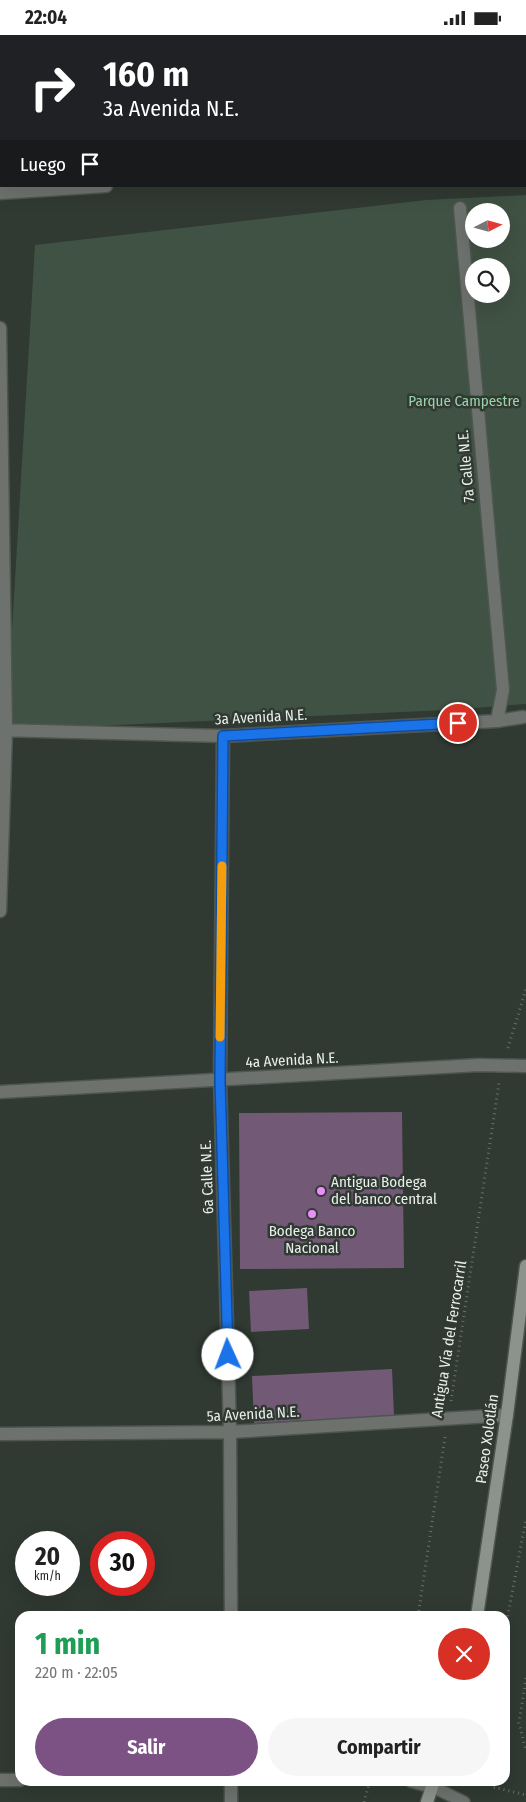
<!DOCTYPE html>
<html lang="es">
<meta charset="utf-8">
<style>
body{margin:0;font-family:"Fira Sans Condensed",sans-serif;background:#f6f6f6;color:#222;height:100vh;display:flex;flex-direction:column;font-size:19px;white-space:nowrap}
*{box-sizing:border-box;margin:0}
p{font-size:16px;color:#767676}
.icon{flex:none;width:28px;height:28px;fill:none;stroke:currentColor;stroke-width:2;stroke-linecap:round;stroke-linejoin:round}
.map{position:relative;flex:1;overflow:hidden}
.details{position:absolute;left:15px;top:1576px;width:495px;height:175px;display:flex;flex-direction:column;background:#fff;border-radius:15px;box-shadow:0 5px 20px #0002}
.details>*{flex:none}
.banner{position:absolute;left:0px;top:0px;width:526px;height:152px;box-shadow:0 5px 20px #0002;background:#202124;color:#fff;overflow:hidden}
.needle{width:32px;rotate:84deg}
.fabs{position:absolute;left:465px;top:168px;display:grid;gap:10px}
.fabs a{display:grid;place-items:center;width:45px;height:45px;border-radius:50%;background:#fff;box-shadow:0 5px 20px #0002;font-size:25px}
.speed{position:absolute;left:15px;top:1496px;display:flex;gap:10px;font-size:25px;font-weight:700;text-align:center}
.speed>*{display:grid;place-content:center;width:65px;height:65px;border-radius:50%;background:#fff;box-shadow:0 5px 20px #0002;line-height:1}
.speed small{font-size:12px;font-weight:400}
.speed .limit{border:8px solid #d22;background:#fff;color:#111}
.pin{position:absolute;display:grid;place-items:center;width:42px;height:42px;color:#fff;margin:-21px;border:2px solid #fff;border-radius:50%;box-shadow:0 1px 5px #0007}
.me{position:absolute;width:55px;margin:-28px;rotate:358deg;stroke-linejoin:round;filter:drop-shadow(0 0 4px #0008)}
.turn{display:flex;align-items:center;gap:18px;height:105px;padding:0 20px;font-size:22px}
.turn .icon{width:65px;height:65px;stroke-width:2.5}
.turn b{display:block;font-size:35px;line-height:42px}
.then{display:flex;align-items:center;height:48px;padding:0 20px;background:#0003;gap:10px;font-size:19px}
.round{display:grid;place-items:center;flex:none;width:52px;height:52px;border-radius:26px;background:#f6f6f6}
.summary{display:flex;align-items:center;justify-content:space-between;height:85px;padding:0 20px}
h1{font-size:30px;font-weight:700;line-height:38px;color:#1e9e55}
.cta{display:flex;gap:10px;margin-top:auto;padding:10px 20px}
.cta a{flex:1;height:58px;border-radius:30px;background:#7c5284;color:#fff;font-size:20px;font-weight:700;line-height:58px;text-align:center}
.cta a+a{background:#f6f6f6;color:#222}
.status{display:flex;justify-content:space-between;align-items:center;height:35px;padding:0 25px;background:#fff;direction:ltr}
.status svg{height:14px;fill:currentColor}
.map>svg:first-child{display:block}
.green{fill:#405244;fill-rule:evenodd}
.building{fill:#725a76}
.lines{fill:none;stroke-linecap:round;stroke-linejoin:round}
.lane-casing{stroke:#4e564f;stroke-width:14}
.street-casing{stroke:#4e564f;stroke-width:15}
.secondary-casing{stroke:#4e564f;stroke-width:15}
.path{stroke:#68706a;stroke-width:3;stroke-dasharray:1 4;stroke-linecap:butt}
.lane{stroke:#6d726e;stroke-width:11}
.street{stroke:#6d726e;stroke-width:12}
.secondary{stroke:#8b938c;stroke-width:12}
.route-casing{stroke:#114b97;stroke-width:12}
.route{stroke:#1a73e8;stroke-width:9}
.slow{stroke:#f59e0b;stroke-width:9}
.poi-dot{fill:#eb8dfb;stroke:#303932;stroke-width:2}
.labels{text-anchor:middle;stroke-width:5;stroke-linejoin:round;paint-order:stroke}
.park-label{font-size:15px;fill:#9bd3a7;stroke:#303932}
.street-label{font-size:15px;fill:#e9efea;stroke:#303932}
.poi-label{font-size:15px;fill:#e9efea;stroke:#303932;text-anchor:start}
</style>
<div class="status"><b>22:04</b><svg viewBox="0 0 49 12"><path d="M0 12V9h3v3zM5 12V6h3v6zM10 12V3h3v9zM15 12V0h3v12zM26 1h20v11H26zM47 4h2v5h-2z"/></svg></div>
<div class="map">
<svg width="526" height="1767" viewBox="0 0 526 1767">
<rect width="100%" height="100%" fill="#303932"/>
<path class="green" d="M526,160V669L446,675L6,695L35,210L426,165ZM474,176H501V204H474ZM474,231H501V259H474Z"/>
<path class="building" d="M402,1077L404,1233L240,1234L239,1078Z
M307,1253L309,1294L251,1297L249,1256Z
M392,1334L394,1381L254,1388L252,1341Z"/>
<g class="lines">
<g class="lane-casing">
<path id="lane" d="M425,0V1
M359,1V0
M433,1752L464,1767"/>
</g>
<g class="street-casing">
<path id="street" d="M264,1V0
M525,115H526
M0,158L106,151
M460,173L503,655L497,686
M0,293L6,695L0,876
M0,695L223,701L497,686L523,682
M223,701L220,1045L230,1397L231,1581
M0,1057L479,1030L526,1031
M0,1399L230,1397L507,1380
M0,1745H20
M411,1746L433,1752
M231,1767V1746"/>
</g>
<g class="secondary-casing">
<path id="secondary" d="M477,1581L507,1380L526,1231
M427,1767L434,1746"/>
</g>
<path class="path" d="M508,1013L526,954
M451,1366L499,1048
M418,1581L445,1402
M505,1596L526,1484
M526,1643L519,1688L526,1716
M486,1746L493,1752L526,1760
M364,1767L370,1746"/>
<use href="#lane" class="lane"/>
<use href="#street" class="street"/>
<use href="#secondary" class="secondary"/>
</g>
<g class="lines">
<g class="route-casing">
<path id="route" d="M228,1320L220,1045L223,701L458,688"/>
</g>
<use href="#route" class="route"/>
<path class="slow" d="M220,1002L222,831"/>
</g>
<g class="poi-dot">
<circle cx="321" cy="1156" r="5"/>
<circle cx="312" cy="1179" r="5"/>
</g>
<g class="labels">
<g class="park-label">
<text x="464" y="371">Parque Campestre</text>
</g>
<g class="street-label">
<text transform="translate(466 431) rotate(-95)" y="5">7a Calle N.E.</text>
<text transform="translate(261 682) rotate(-3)" y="5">3a Avenida N.E.</text>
<text transform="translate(292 1025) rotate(-3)" y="5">4a Avenida N.E.</text>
<text transform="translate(207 1142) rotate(-92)" y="5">6a Calle N.E.</text>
<text transform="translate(449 1304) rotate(-81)" y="5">Antigua Vía del Ferrocarril</text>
<text transform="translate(253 1379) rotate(-3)" y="5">5a Avenida N.E.</text>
<text transform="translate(487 1404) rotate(-82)" y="5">Paseo Xolotlán</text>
</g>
<g class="poi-label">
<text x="331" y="1152">Antigua Bodega<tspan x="331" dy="17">del banco central</tspan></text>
<text x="312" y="1201" text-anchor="middle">Bodega Banco<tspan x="312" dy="17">Nacional</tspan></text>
</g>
</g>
</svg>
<div class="fabs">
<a><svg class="needle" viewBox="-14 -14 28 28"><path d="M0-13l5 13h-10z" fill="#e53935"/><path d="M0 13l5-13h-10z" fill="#767676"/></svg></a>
<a><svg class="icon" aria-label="search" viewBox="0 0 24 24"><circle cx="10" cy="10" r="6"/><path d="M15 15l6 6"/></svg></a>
</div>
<div class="speed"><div>20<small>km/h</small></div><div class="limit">30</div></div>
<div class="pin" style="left:458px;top:688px;background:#d93025"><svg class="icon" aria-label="arrive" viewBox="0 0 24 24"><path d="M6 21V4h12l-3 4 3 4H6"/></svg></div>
<svg class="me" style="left:228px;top:1320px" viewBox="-20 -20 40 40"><circle r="19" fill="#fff"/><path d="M0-13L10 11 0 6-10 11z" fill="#1a73e8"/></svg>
<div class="banner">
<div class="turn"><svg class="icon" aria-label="right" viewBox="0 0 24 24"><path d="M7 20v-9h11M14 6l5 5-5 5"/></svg><div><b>160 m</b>3a Avenida N.E.</div></div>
<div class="then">Luego<svg class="icon" aria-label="arrive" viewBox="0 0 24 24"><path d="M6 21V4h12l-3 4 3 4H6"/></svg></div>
</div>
<section class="details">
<div class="summary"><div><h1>1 min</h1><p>220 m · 22:05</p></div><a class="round" style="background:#d93025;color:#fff"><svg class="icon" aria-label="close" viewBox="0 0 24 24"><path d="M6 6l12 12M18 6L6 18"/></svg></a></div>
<div class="cta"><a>Salir</a><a>Compartir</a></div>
</section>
</div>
